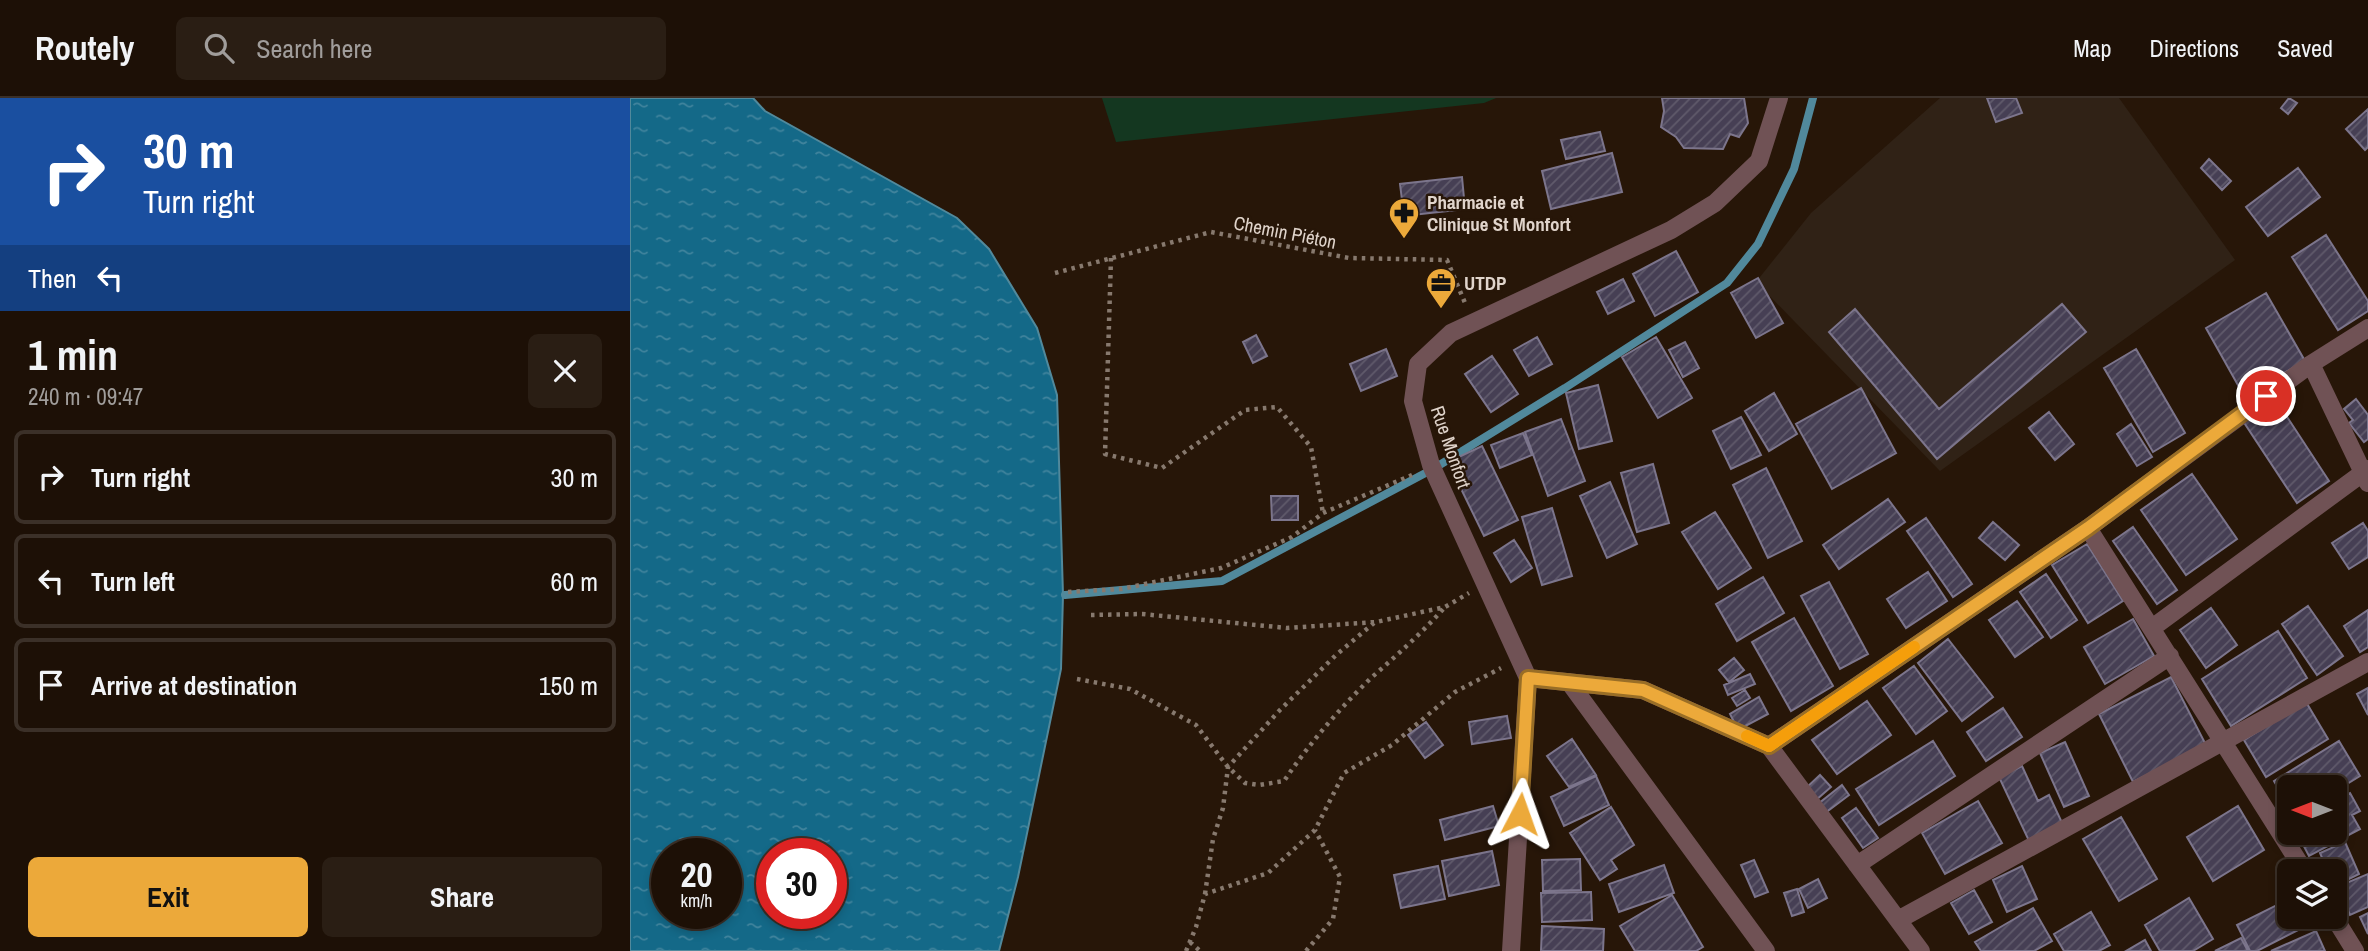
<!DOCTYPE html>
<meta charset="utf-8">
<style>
body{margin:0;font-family:"Archivo Narrow",sans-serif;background:#2a1e14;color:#f1f3f6;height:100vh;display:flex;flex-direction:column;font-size:26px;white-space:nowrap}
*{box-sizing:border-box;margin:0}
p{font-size:23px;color:#a09d9b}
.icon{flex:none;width:38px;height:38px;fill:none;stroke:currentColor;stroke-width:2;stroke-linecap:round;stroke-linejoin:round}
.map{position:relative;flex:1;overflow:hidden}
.drawer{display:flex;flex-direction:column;background:#1d1006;width:630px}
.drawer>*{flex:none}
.hud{background:#1a4fa0;color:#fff;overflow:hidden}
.needle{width:46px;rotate:270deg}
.fabs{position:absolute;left:1647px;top:677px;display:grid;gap:14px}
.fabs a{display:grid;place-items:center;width:70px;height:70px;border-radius:10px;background:#1d1006;box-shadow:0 4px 10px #0003,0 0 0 2px #3b3028;font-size:35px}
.speed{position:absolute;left:21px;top:740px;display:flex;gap:14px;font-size:35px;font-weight:700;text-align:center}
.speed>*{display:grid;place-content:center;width:91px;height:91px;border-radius:50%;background:#1d1006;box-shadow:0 4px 10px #0003,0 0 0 2px #3b3028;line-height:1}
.speed small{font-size:18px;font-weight:400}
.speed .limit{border:10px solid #d22;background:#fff;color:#111}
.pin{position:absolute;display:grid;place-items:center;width:60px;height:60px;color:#fff;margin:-30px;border:4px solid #fff;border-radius:50%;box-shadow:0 2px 7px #0007}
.me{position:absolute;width:77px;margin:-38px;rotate:4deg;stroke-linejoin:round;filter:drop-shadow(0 0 5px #0008)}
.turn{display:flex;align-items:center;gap:24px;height:147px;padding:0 28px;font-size:32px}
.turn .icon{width:91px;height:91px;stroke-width:2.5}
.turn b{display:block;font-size:49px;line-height:60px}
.then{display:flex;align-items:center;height:66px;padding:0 28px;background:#0003;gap:14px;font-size:26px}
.round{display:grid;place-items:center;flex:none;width:74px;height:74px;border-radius:10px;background:#2a1e14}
.head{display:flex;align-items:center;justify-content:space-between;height:119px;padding:0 28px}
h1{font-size:42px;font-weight:800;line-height:52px}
.button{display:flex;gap:14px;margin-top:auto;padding:14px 28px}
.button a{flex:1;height:80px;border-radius:10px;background:#eca93a;color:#111;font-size:28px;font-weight:800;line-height:80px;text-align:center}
.button a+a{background:#2a1e14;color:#f1f3f6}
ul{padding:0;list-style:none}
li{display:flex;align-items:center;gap:21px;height:94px;margin:0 14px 10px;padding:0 14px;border:4px solid #3b3028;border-radius:10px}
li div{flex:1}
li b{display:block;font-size:26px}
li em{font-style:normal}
header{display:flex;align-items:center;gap:42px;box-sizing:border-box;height:98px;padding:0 35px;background:#1d1006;border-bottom:2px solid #3b3028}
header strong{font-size:33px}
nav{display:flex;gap:38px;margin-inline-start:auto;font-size:24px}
.search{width:490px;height:63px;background:#2a1e14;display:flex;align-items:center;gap:18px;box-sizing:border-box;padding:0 24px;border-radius:10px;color:#a09d9b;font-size:26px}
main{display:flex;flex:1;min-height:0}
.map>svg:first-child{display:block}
.education{fill:#302216}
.grass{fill:#143720}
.water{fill:url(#water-ripples);stroke:#51899c;stroke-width:2;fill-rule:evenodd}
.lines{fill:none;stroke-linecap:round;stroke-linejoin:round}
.stream{stroke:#51899c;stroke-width:8}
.building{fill:url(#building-hatch);stroke:#7c758c;stroke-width:2}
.path{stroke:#87796e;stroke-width:4.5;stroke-dasharray:3.5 5;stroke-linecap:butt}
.minor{stroke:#705255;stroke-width:18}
.route-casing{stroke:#996e26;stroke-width:18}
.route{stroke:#eca93a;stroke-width:12}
.slow{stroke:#f59e0b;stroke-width:12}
.labels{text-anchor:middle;stroke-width:5;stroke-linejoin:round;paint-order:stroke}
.poi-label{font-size:19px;font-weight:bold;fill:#e0d4cb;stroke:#271608;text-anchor:start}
.street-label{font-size:19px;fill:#e0d4cb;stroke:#271608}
</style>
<header>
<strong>Routely</strong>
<div class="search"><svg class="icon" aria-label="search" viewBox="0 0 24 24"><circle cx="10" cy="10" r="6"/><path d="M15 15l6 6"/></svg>Search here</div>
<nav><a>Map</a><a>Directions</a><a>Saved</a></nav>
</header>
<main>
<section class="drawer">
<div class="hud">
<div class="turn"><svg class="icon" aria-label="right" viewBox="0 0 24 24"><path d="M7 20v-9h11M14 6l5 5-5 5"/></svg><div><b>30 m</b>Turn right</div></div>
<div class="then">Then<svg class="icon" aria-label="left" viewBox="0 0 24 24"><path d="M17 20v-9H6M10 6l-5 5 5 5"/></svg></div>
</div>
<div class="head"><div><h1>1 min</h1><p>240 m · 09:47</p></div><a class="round"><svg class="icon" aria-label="close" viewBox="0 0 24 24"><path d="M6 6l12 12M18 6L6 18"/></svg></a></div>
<ul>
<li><svg class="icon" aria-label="right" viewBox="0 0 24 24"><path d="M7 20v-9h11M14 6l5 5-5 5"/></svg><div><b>Turn right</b></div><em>30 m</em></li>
<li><svg class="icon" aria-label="left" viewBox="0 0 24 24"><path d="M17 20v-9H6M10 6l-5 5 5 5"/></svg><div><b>Turn left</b></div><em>60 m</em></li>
<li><svg class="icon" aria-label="arrive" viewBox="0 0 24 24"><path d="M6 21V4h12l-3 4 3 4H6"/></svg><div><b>Arrive at destination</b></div><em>150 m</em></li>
</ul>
<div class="button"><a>Exit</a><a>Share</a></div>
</section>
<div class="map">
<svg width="1738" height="853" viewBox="0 0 1738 853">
<defs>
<pattern id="water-ripples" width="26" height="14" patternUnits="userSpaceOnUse" patternTransform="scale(1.75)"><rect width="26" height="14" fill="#146988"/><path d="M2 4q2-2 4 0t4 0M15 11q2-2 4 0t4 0" fill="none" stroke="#41849d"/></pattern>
<pattern id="building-hatch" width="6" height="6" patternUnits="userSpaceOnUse" patternTransform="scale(1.75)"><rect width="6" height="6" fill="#463f54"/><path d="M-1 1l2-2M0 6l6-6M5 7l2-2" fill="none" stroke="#605a6b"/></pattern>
</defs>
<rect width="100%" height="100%" fill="#271608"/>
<path class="education" d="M1310,0H1489L1605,162L1310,373L1126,184L1181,115Z"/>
<path class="grass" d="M472,0H866L854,5L486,44Z"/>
<path class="water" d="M0,0H123L135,13L327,120L359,151L407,230L427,297L433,497L431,571L388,779L369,853H0ZM37,756H96V816H37ZM142,756H201V816H142Z"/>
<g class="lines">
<path class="stream" d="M435,497L592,483L803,371L935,290L1097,185L1128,146L1164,71L1183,0"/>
</g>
<path class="building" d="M1032,0H1114L1118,25L1109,39L1100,36L1093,51L1054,50L1046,39L1031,29L1034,13Z
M1357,0H1386L1392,15L1366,24Z
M1659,0L1667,5L1658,16L1651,10Z
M1738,11V49L1735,52L1716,31Z
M970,34L975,53L936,61L931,42Z
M982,55L992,94L921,111L912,73Z
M1579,61L1601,83L1592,92L1571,70Z
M1668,70L1690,99L1638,138L1616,109Z
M832,79L835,111L774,118L770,86Z
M1696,137L1738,203V213L1708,232L1662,159Z
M1046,153L1068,194L1025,218L1003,176Z
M1128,180L1153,225L1126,240L1101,195Z
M993,181L1004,203L978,216L967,194Z
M1636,195L1675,263L1614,298L1576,230Z
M1432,206L1456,234L1307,361L1199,234L1225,211L1309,311Z
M626,237L637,258L623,265L613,244Z
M907,239L922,266L899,278L884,252Z
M1026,239L1062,300L1028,320L992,259Z
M1055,244L1069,270L1053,279L1039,252Z
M756,251L767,278L731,293L720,266Z
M1506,251L1555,335L1523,354L1474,270Z
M862,258L888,296L861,314L835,276Z
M968,287L982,343L949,351L936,295Z
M1231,290L1266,355L1202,391L1166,326Z
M1144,295L1167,336L1139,353L1115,313Z
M1726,301L1738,317V341L1734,344L1719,325L1723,322L1714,311Z
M1646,302L1699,383L1667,405L1613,323Z
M1419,314L1444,346L1425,362L1399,330Z
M1111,319L1131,357L1101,371L1083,333Z
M931,321L955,383L918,398L895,334Z
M1501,326L1522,359L1507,368L1487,336Z
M893,335L902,357L870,370L861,347Z
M852,348L888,422L854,438L818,364Z
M1023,366L1039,425L1007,434L991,375Z
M1136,370L1172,443L1138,460L1103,387Z
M1562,376L1607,441L1556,477L1511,412Z
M980,384L1007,446L977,460L950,398Z
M641,398H668V422H642Z
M1258,401L1275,424L1209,471L1193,447Z
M922,410L942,478L912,487L892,419Z
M1085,414L1121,470L1088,491L1052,434Z
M1296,420L1342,486L1323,499L1277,433Z
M1363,424L1389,447L1375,462L1349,440Z
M1733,425L1738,433V459L1719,471L1702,445Z
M1503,429L1547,492L1527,506L1483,443Z
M884,442L902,470L881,484L864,455Z
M1457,446L1493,503L1458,525L1422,467Z
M1298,474L1317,503L1276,530L1257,501Z
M1416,476L1447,522L1421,540L1390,494Z
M1133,479L1154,515L1107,543L1086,506Z
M1199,484L1238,556L1210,571L1171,498Z
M1387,503L1413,539L1385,559L1359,522Z
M1678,508L1713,558L1687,577L1652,526Z
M1581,510L1607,547L1576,570L1550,532Z
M1738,512V549L1730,554L1714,528Z
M1164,520L1203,588L1161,613L1122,544Z
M1503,521L1524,558L1475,586L1454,549Z
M1648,533L1677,580L1601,628L1572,581Z
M1318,541L1363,599L1332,623L1288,565Z
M1104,560L1114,572L1099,584L1089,572Z
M1284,568L1317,613L1286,636L1253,590Z
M1120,576L1125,586L1098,597L1094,587Z
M1541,579L1576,647L1503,684L1469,616Z
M1738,590V617L1727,596Z
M1115,592L1120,600L1107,608L1102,600Z
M1129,599L1138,616L1108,632L1100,616Z
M1237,603L1261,637L1207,676L1182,642Z
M1676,604L1698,641L1636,679L1614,642Z
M1373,610L1392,639L1356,663L1337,634Z
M877,618L881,640L842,646L839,624Z
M796,624L813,647L795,660L778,637Z
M942,641L966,677L939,689L917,658Z
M1303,643L1325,678L1249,727L1226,691Z
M1709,643L1730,678L1704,694V690H1659V708L1644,683Z
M1435,644L1459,698L1434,709L1410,655Z
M1392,668L1408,703L1419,697L1434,729L1400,745L1369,679Z
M1190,677L1201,689L1186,702L1176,690Z
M966,678L979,707L934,728L921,699Z
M1212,687L1219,697L1195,715L1188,706Z
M1720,695L1730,713L1722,717L1730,731L1679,758L1667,735H1704V704Z
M1348,703L1372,745L1315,776L1292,735Z
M863,708L869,728L815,742L810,722Z
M1608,708L1634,752L1583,783L1557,739Z
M981,709L1004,747L981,762L987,771L970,782L940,735Z
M1226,710L1248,740L1233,750L1212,720Z
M1491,719L1527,781L1489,803L1453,741Z
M1715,744L1729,776L1705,788L1704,774H1698L1690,755Z
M862,753L869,787L819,798L812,763Z
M950,761L951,792L913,793L912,762Z
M1124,762L1138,794L1125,799L1111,767Z
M1034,767L1044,795L989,814L979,786Z
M808,768L815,801L771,810L764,777Z
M1392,768L1407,801L1377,814L1363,782Z
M1738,776V809L1720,817L1709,788Z
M1188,781L1197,800L1178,810L1169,791Z
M1167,791L1174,814L1162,818L1154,795Z
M1344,792L1362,824L1339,836L1321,805Z
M961,794L962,822L912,824L911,795Z
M1042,797L1073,849L1066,853H1005L990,828Z
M1559,800L1583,841L1563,853H1530L1515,827Z
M1659,801V819H1681L1684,824L1627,853H1620L1607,827Z
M1403,810L1422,843L1404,853H1351L1345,844Z
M1461,814L1480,847L1469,853H1434L1424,836Z
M1738,815V836L1730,819Z
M912,828L974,831L973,853H911Z
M1686,833L1695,853H1641Z
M1611,840L1618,853H1585Z
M1515,842L1521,853H1496Z"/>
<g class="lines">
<path class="path" d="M481,160L475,356L532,370L615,312L647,309L681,349L693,415
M425,175L581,134L719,160L817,162L835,205
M438,494L491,491L591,470L662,439L693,415L782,377
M461,517L512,516L657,530L746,524L815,509L839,495
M447,581L500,591L566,627L598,669L615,685L629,687L654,683C679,646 709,611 741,580C767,557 792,535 815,509
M575,796L583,741L593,710L598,669L649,613L706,557L744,525
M560,844L570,853
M556,853L566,829L575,796L638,775L685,732L714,675L762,647L825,594L871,570
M676,853L703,821L710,779L685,732"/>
<path class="minor" d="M1681,266L1738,385
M1458,430L1675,774
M1522,530L1738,371
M898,580L1013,592L1139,648L1291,853
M939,584L1136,853
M1139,648L1458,430L1681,266L1738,230
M1227,767L1540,558
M1704,819L1725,853
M1268,822L1738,564
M881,853L898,580L801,367L783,303L788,266L821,235L1041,132L1085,105L1129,63L1149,0"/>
</g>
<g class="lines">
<g class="route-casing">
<path id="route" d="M890,716L898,580L1013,592L1139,648L1458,430L1636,298"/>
</g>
<use href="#route" class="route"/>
<path class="slow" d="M1117,638L1139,648L1284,549"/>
</g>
<defs>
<g id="pharmacy-pin" transform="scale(1.575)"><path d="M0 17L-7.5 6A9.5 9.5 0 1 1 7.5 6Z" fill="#eca93a" stroke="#271608"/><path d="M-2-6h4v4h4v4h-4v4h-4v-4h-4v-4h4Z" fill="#111"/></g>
<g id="office-pin" transform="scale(1.575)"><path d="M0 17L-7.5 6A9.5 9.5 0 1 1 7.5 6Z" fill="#eca93a" stroke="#271608"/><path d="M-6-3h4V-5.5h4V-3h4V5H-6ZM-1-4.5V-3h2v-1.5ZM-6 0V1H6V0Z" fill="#111"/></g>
</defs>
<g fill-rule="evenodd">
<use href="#pharmacy-pin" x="774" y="115"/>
<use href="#office-pin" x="811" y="185"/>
</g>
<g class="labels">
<g class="poi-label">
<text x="797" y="111">Pharmacie et<tspan x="797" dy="22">Clinique St Monfort</tspan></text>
<text x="834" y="192">UTDP</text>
</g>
<g class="street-label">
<text transform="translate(655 134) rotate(11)" y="7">Chemin Piéton</text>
<text transform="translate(821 349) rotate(71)" y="7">Rue Monfort</text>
</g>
</g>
</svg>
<div class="fabs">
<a><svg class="needle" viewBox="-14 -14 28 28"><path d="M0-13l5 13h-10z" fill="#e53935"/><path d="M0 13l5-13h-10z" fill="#a09d9b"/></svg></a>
<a><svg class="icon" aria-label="layers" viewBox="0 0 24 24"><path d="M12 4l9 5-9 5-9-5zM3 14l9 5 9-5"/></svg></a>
</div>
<div class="speed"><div>20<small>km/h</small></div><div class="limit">30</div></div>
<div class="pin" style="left:1636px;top:298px;background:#d93025"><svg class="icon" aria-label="arrive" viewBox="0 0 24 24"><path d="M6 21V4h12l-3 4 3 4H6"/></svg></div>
<svg class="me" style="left:890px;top:716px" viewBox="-20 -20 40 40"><path d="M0-17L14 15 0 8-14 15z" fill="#eca93a" stroke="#fff" stroke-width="4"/></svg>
</div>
</main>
